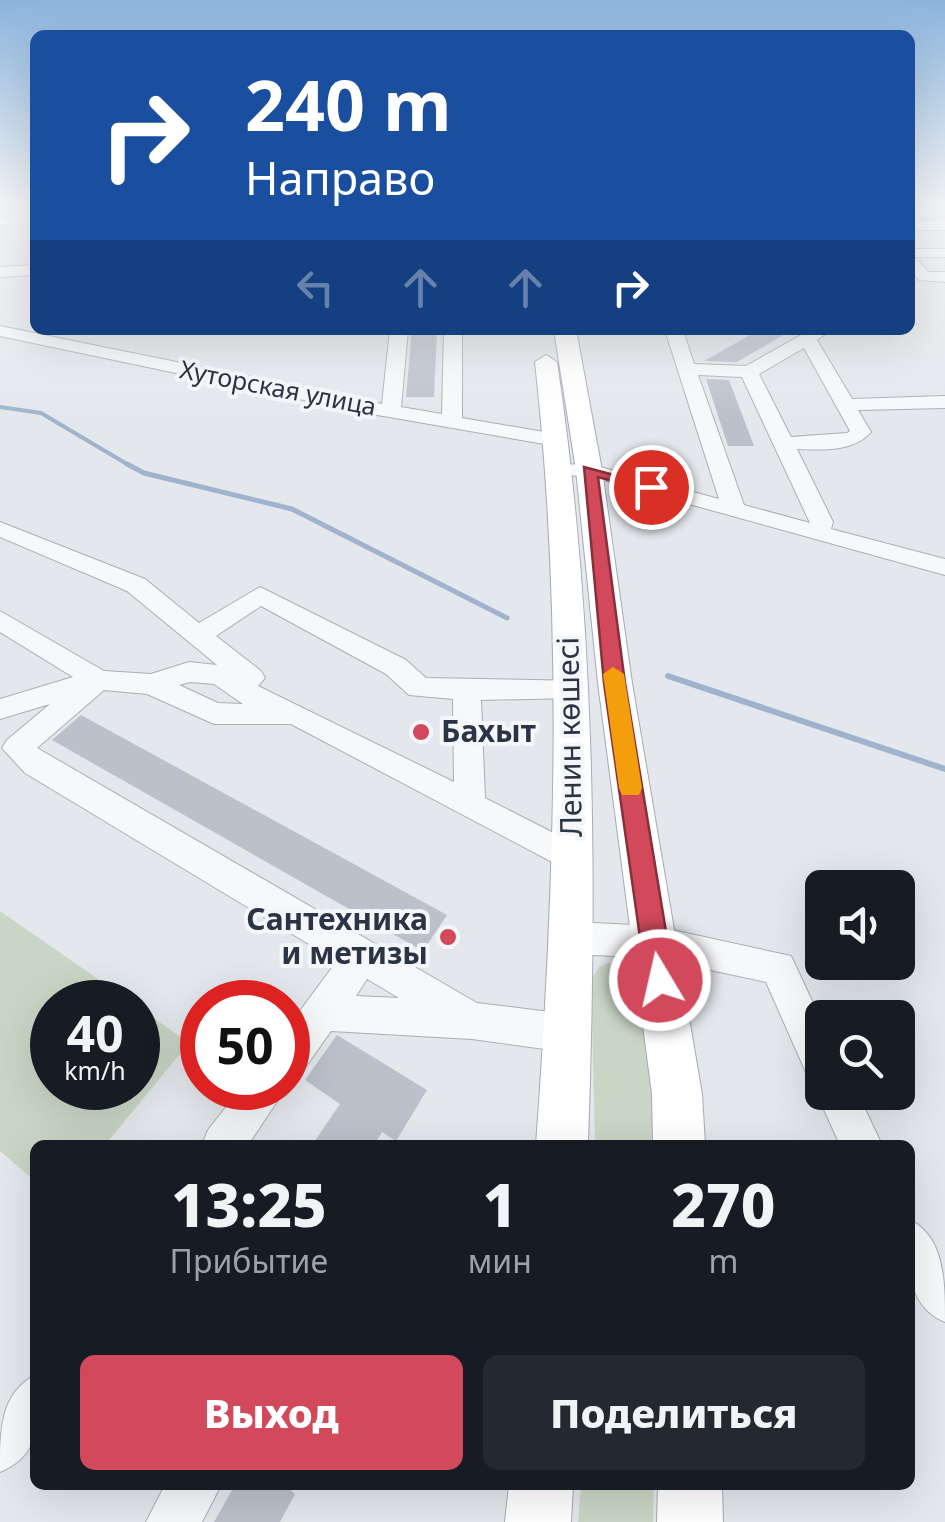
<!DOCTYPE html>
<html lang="ru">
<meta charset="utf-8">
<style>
body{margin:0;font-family:"Noto Sans",sans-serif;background:#242831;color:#f1f3f6;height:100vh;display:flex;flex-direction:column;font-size:38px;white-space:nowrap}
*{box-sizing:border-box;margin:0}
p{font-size:32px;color:#9ea1a6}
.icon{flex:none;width:55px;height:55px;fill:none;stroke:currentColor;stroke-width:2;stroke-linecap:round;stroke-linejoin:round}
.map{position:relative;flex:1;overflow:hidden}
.sheet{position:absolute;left:30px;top:1140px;width:885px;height:350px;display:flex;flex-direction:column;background:#171b24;border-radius:15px;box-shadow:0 10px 40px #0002}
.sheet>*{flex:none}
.guide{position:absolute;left:30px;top:30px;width:885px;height:305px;border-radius:15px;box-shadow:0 10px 40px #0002;background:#1a4fa0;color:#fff;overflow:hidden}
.buttons{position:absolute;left:805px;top:870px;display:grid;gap:20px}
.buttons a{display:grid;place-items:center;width:110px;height:110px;border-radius:15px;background:#171b24;box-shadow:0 10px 40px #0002;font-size:50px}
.speed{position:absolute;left:30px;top:980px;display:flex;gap:20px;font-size:50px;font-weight:700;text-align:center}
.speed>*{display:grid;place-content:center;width:130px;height:130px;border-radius:50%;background:#171b24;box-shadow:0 10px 40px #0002;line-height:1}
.speed small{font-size:25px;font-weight:400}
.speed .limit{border:15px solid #d22;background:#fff;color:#111}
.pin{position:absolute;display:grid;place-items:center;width:85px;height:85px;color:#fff;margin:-42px;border:5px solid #fff;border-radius:50%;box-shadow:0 2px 10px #0007}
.me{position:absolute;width:110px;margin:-55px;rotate:351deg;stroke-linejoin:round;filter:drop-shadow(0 0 8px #0008)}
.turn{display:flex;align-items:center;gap:35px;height:210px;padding:0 50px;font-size:45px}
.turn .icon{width:130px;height:130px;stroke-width:2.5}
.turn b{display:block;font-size:70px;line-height:85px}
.lanes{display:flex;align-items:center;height:95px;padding:0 50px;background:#0003;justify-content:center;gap:50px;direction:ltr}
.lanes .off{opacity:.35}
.eta{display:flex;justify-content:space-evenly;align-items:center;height:170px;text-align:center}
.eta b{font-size:60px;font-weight:800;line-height:70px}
.cta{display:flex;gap:20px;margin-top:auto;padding:20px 50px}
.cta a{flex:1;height:115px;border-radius:15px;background:#d1495b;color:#fff;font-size:40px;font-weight:800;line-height:115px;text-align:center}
.cta a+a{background:#242831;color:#f1f3f6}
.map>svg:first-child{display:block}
.green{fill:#c9d6c5}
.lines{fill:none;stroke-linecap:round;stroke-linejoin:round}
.stream-far2{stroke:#9fb4cc;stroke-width:4}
.stream-far1{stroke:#9fb4cc;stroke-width:5}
.stream{stroke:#9fb4cc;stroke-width:6}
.building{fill:#bbc0ca}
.minor-casing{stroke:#a9aeb7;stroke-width:2}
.major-casing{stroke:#a3abb8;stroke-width:2}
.minor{fill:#f7f8fa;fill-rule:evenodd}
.major{fill:#fff;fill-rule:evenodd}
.route{fill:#d1495b;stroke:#882f3b;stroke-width:2.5}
.slow{fill:#f59e0b}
.poi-dot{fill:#d1495b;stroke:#f4f6f9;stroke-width:4}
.labels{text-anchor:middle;stroke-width:8;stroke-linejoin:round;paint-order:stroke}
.far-street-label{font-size:25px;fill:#2b3445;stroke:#f4f6f9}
.poi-label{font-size:30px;font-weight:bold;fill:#2b3445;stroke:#f4f6f9;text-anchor:start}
.street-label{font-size:30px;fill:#2b3445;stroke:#f4f6f9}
</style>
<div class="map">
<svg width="945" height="1522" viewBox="0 0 945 1522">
<rect width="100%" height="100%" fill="#e4e7ec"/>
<path class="green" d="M0,911L131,1002H52V1088H138V1007L189,1043L105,1145H35V1181L0,1151Z
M608,963L626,964L641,974L657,1145H595L591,980L599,967Z
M581,1485H654L653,1522H578Z"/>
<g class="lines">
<path class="stream-far2" d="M0,407L41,413L132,467"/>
<path class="stream-far1" d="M127,464L144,473L292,509L507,618"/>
<path class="stream" d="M668,676L945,769"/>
</g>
<path class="building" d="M412,330H437L434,397H406Z
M759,330H792L737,362L704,361Z
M706,379L729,380L754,446H728Z
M81,715L447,915L423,951L52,740Z
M337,1035L427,1090L396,1141L382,1132L374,1145H312L340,1104L305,1080Z
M235,1485H285L295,1494L280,1522H214Z"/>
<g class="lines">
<g class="minor-casing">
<path id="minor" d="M932,205H945V216Z
M35,216V224L0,225V217Z
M910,249H945V257H914L929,272H945V282L919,280L910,270Z
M35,265V275L0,277V267Z
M0,326L382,404L390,330H408L401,407L442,414L444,330H462V418L556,434L566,440L556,446L366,413L0,336Z
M665,330H683L694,364L746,366L810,330H831L817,340L852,399L945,396V408L858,410L871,432C853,452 823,450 797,449L833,522L831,529L945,559V575L588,476L552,475L549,470L552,465L589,464L719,499ZM804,348L850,431L847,433L791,437L759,374ZM698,375L742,377L810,523L744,505Z
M0,522L145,579L199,623L260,587L406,660L426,678L582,681L586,688L582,695L572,698L481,700L485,798L585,849L589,859L585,869L573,873L291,724H214L147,694L104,690L37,748L477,1003L566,1014L579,1020L585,1033L579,1046L566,1052L472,1039L331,1031L302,1072L288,1077V1027L337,961L25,773L2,748L7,740L50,704L0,719V699L73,677L0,632V611L104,671L151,674L189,662L217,665L127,591L0,537ZM261,606L386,674L409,695L453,699L454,782L258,686L265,678L261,671L216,636ZM190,682L214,684L243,704L218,703L179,685ZM367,979L399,998L356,996Z
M573,922L654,926L791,956L822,1022V1092H857L882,1145H840L816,1092L820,1082L808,1077L766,982L654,958L573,954L561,949L555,938L561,927Z
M241,1088H286L248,1145H202L208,1130Z
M910,1220C945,1237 945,1283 945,1322C903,1305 910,1259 910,1220Z
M35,1375C35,1417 46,1453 0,1472C0,1430 0,1394 35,1375Z
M165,1485H221L202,1522H146Z"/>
</g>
<g class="major-casing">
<path id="major" d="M910,220H945V230H910Z
M554,330H576L602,470L632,683L702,1094L705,1145H653L652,1094L598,683L576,470Z
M546,355L557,362C596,622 597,883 588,1145H536C555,884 564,623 535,362Z
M509,1485H573L571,1522H505Z
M658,1485H722L723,1522H657Z"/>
</g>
<use href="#minor" class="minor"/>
<use href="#major" class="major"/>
</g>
<linearGradient id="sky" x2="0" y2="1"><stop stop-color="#8bb4dd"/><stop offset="0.49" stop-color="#f3f4f6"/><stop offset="1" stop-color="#f3f4f6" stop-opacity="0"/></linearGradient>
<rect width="945" height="419" fill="url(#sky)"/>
<path class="route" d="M584,467L659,487L651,492L598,477L625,683L674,980L670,989L660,993L650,989L646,980L604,683Z"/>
<path class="slow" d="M613,667L624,674L642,788L639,795H622L619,788L603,674Z"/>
<g class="poi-dot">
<circle cx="421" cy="732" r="10"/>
<circle cx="448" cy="937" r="10"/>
</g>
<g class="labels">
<g class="far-street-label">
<text transform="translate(278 388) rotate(11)" y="9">Хуторская улица</text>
</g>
<g class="poi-label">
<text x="441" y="742">Бахыт</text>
<text x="428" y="930" text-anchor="end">Сантехника<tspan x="428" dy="34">и метизы</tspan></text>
</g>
<g class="street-label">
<text transform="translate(570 737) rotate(-91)" y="10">Ленин көшесі</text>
</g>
</g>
</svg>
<div class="buttons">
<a><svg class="icon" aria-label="sound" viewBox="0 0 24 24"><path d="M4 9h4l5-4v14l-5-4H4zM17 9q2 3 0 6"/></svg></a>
<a><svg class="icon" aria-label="search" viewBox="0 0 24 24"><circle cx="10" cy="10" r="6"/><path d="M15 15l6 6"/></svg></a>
</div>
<div class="speed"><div>40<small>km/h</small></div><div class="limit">50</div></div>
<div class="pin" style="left:651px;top:487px;background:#d93025"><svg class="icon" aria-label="arrive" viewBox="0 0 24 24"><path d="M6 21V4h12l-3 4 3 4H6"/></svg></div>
<svg class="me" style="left:660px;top:980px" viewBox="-20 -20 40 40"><circle r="17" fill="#d1495b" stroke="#fff" stroke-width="3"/><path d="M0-11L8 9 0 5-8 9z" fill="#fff"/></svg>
<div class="guide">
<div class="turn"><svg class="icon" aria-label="right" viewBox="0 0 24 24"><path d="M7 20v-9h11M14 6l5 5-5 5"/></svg><div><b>240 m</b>Направо</div></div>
<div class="lanes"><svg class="icon off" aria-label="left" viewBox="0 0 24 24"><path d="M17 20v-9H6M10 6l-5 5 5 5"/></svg><svg class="icon off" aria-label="ahead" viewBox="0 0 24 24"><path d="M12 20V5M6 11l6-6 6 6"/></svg><svg class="icon off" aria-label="ahead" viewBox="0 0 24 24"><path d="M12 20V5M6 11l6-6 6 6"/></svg><svg class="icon" aria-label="right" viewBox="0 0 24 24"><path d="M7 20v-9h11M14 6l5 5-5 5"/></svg></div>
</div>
<section class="sheet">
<div class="eta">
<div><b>13:25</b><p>Прибытие</p></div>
<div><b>1</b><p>мин</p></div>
<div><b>270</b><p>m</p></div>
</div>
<div class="cta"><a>Выход</a><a>Поделиться</a></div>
</section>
</div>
